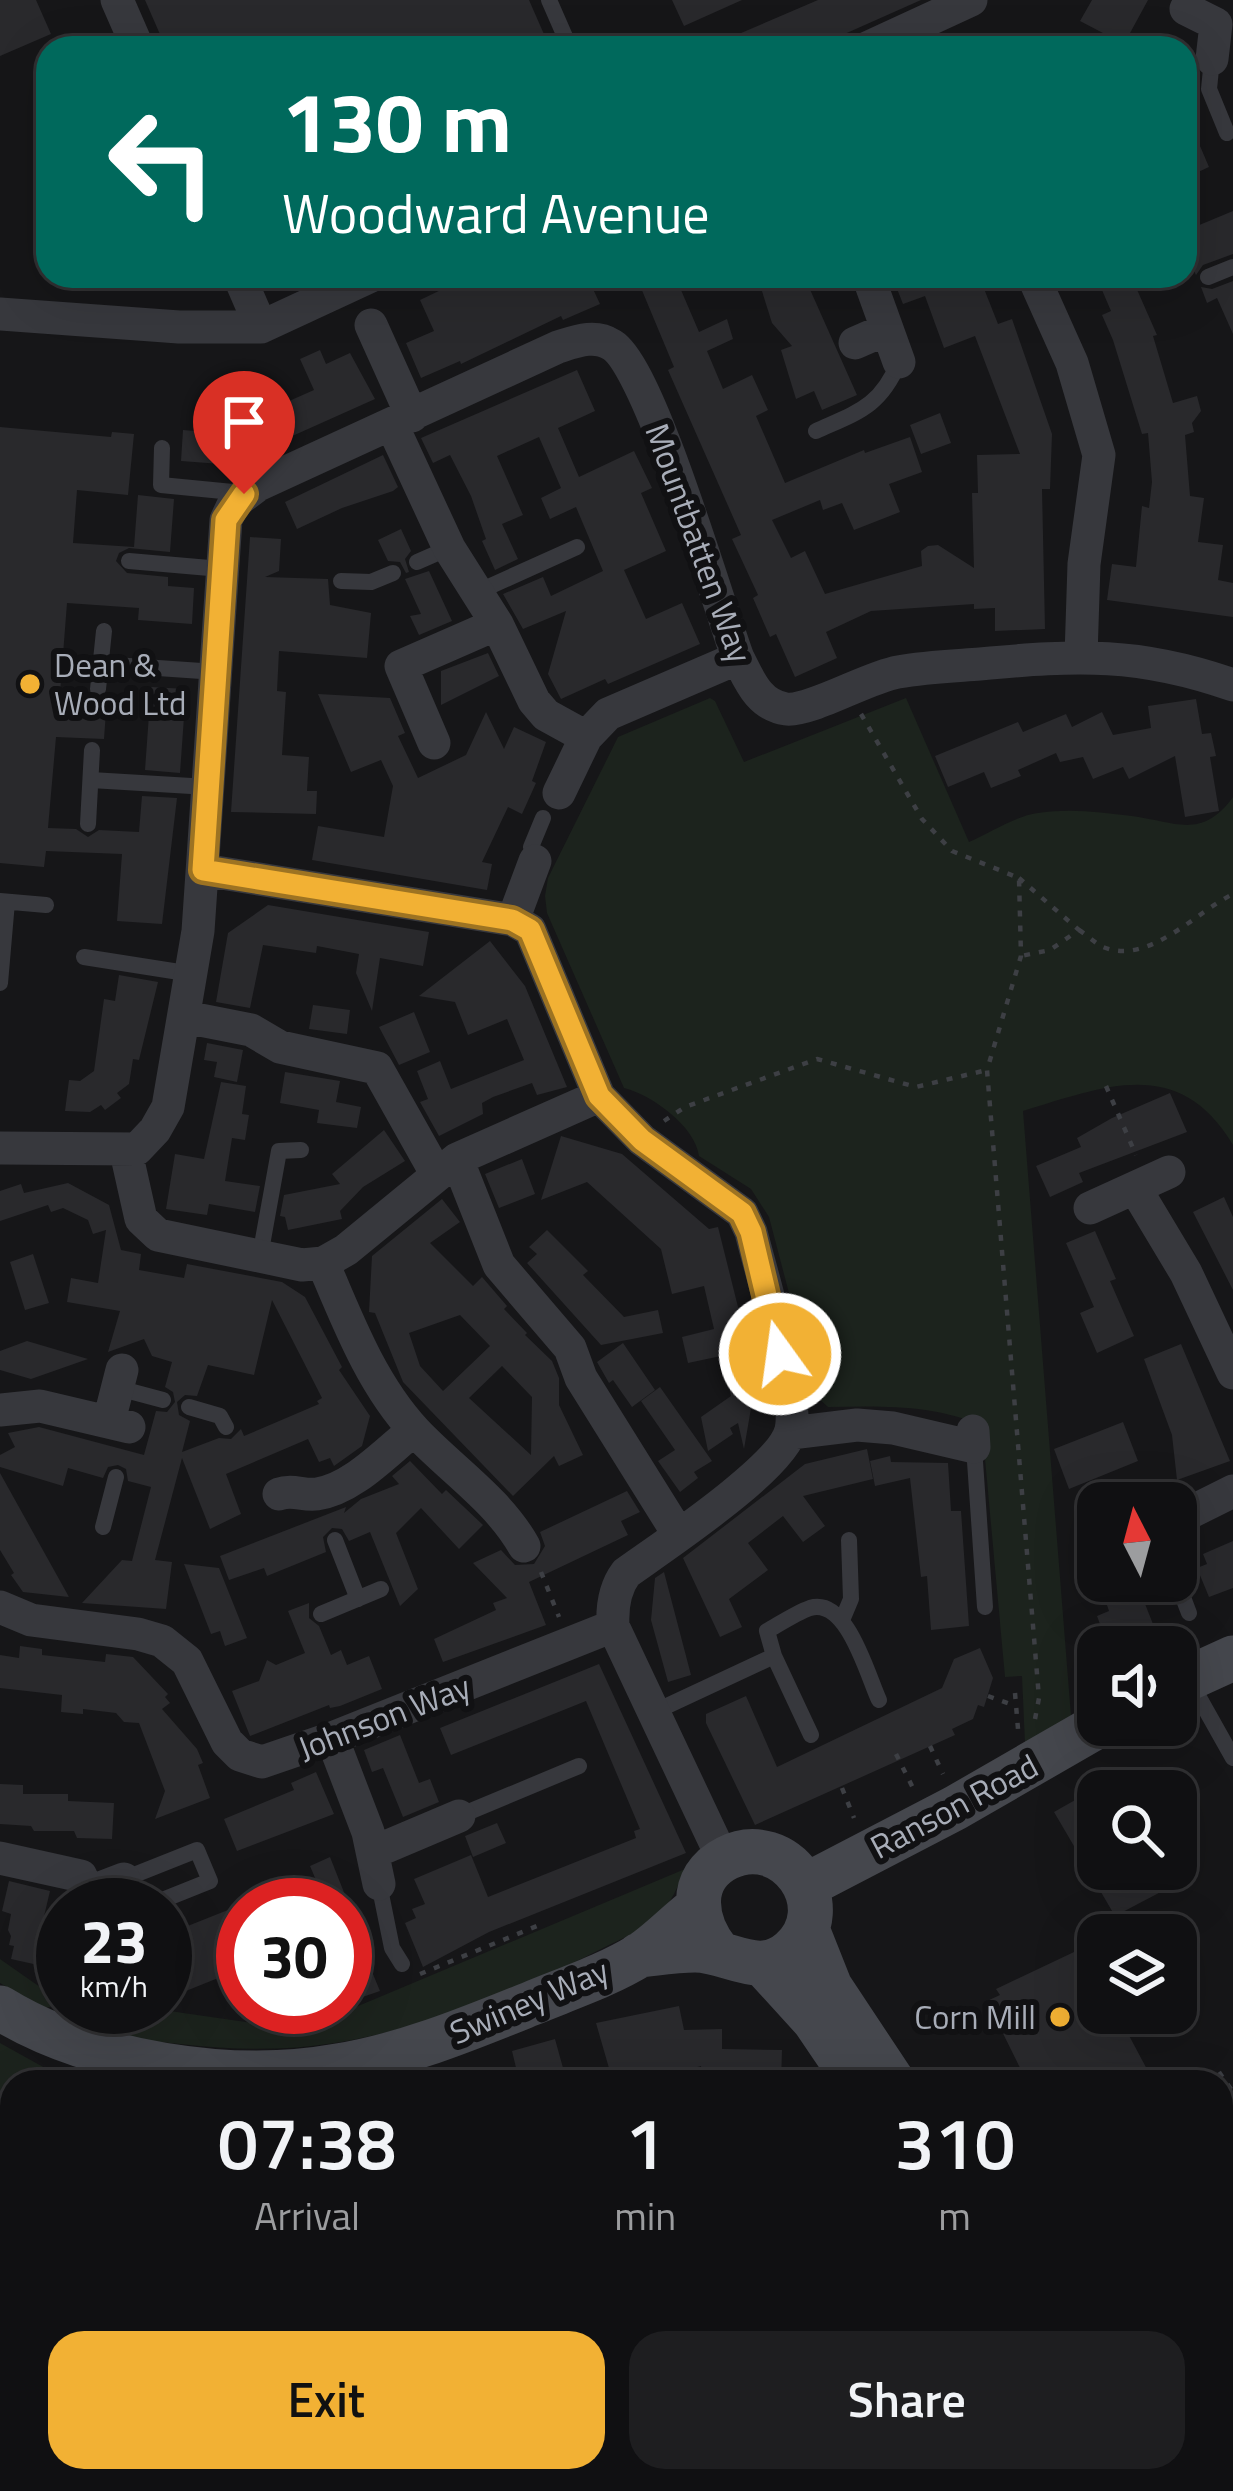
<!DOCTYPE html>
<style>
body{margin:0;font-family:"Titillium Web",sans-serif;background:#1e1e20;color:#f1f3f6;height:100vh;display:flex;flex-direction:column;font-size:45px;white-space:nowrap}
*{box-sizing:border-box;margin:0}
p{font-size:39px;color:#9c9d9f}
.icon{flex:none;width:66px;height:66px;fill:none;stroke:currentColor;stroke-width:2;stroke-linecap:round;stroke-linejoin:round}
.map{position:relative;flex:1;overflow:hidden}
.side{position:absolute;left:0px;top:2070px;width:1233px;height:423px;display:flex;flex-direction:column;background:#101012;border-radius:36px 36px 0 0;box-shadow:0 12px 48px #0002,0 0 0 3px #303032}
.side>*{flex:none}
.hud{position:absolute;left:36px;top:36px;width:1161px;height:252px;border-radius:36px;box-shadow:0 12px 48px #0002,0 0 0 3px #303032;background:#00695c;color:#fff;overflow:hidden}
.needle{width:78px;rotate:354deg}
.controls{position:absolute;left:1077px;top:1482px;display:grid;gap:24px}
.controls a{display:grid;place-items:center;width:120px;height:120px;border-radius:24px;background:#101012;box-shadow:0 12px 48px #0002,0 0 0 3px #303032;font-size:60px}
.speed{position:absolute;left:36px;top:1878px;display:flex;gap:24px;font-size:60px;font-weight:700;text-align:center}
.speed>*{display:grid;place-content:center;width:156px;height:156px;border-radius:50%;background:#101012;box-shadow:0 12px 48px #0002,0 0 0 3px #303032;line-height:1}
.speed small{font-size:30px;font-weight:400}
.speed .limit{border:18px solid #d22;background:#fff;color:#111}
.pin{position:absolute;display:grid;place-items:center;width:102px;height:102px;color:#fff;margin:-123px -51px;border-radius:50% 50% 50% 0;rotate:-45deg;box-shadow:0 0 12px #0007}
.pin .icon{rotate:45deg}
.me{position:absolute;width:132px;margin:-66px;rotate:346deg;stroke-linejoin:round;filter:drop-shadow(0 0 9px #0008)}
.turn{display:flex;align-items:center;gap:42px;height:252px;padding:0 48px;font-size:54px}
.turn .icon{width:156px;height:156px;stroke-width:2.5}
.turn b{display:block;font-size:84px;line-height:102px}
.eta{display:flex;justify-content:space-evenly;align-items:center;height:204px;text-align:center}
.eta b{font-size:72px;font-weight:600;line-height:84px}
.cta{display:flex;gap:24px;margin-top:auto;padding:24px 48px}
.cta a{flex:1;height:138px;border-radius:36px;background:#f2b134;color:#111;font-size:48px;font-weight:600;line-height:138px;text-align:center}
.cta a+a{background:#1e1e20;color:#f1f3f6}
.map>svg:first-child{display:block}
.green{fill:#1c231d}
.building{fill:#29292c;fill-rule:evenodd}
.lines{fill:none;stroke-linecap:round;stroke-linejoin:round}
.path{stroke:#3d3f44;stroke-width:4.5;stroke-dasharray:6 9;stroke-linecap:butt}
.lane{stroke:#37383d;stroke-width:16}
.street{stroke:#37383d;stroke-width:33}
.secondary{stroke:#45474d;stroke-width:45}
.primary{stroke:#53555c;stroke-width:51}
.route-casing{stroke:#9d7322;stroke-width:30}
.route{stroke:#f2b134;stroke-width:21}
.poi-dot{fill:#f2b134;stroke:#111113;stroke-width:4.5}
.labels{text-anchor:middle;stroke-width:12;stroke-linejoin:round;paint-order:stroke}
.street-label{font-size:33px;fill:#a8adb8;stroke:#111113}
.poi-label{font-size:33px;fill:#a8adb8;stroke:#111113;text-anchor:start}
</style>
<div class="map">
<svg width="1233" height="2491" viewBox="0 0 1233 2491">
<rect width="100%" height="100%" fill="#161618"/>
<path class="green" d="M710,698L715,701L744,762L906,698L969,842C990,833 1015,816 1038,813C1069,808 1101,812 1132,816C1176,822 1202,840 1233,797V1145C1179,1055 1106,1086 1023,1111L1071,1716L1025,1744L1022,1676L1005,1677L982,1426C935,1404 879,1406 828,1407L816,1396L769,1217L751,1189L699,1156C695,1126 652,1095 624,1088L547,913L545,896L548,878L618,737Z
M685,1869C678,1886 672,1902 658,1916C643,1930 621,1939 603,1948C521,1990 427,2028 335,2043C284,2051 232,2050 180,2044C155,2041 120,2042 105,2019L106,2007H142L301,2030Z
M0,1959L40,1987L63,1991V2005L43,2008L0,1983Z
M0,2043L54,2073L92,2082H12V2135L0,2140Z
M12,2369V2464L0,2436V2373Z
M19,2481H172L179,2491H23Z"/>
<path class="building" d="M0,0H36L51,34L0,56Z
M145,0H529L550,48H166Z
M672,0H742L684,26Z
M818,0H921L813,48H706Z
M1092,0H1148L1124,44L1080,21Z
M1185,111L1209,167L1185,178Z
M1233,211V254L1203,265L1196,275L1185,251V231Z
M470,276H587L600,304L563,320L561,316L461,364L460,361L421,378L406,343L434,331L420,300Z
M636,276H675L699,332L727,319L733,339L707,351L723,389L752,375L768,410L756,416L785,483L864,450L865,453L910,437L922,472L889,484L900,512L854,530L842,503L823,510L820,500L772,520L791,558L805,551L825,594L922,566L921,551L928,546L938,545L974,568L972,493H978L977,455L1020,454L975,336L944,348L925,296L903,304L892,276H979L998,324L1012,319L1052,434L1050,489H1042L1045,629L995,631V608L974,609V604L871,611L826,632L837,658L795,677L776,634L770,637L753,598L758,595L732,539L741,535L668,370L674,367Z
M787,276H804L857,395L822,410L814,391L796,399L781,350L792,346L772,323L761,288Z
M1096,276H1131L1157,335L1153,336L1173,403L1197,396L1201,411L1192,423L1194,432L1185,435L1190,496L1204,498L1198,542L1223,545L1218,580L1233,583V617L1107,600L1112,564L1136,567L1142,506L1149,508L1152,482L1148,433L1142,434L1113,340L1102,315L1111,311Z
M1233,281V334L1217,298L1207,303L1201,287L1212,289Z
M320,350L326,364L350,353L375,399L270,446L265,436L235,449L234,465L181,461L183,430L217,433L314,390L300,359Z
M577,370L595,411L558,428L579,477L634,451L652,488L641,493L666,551L624,570L646,619L682,603L700,644L608,684L605,679L561,699L548,674L566,611L523,629L503,594L543,577L551,596L603,571L576,507L550,519L541,498L561,488L539,437L497,456L523,515L502,524L518,559L495,570L482,541L486,539L471,496L450,455L433,463L421,438Z
M940,413L951,443L921,454L910,425Z
M0,427L111,437L112,432L134,434L128,495L77,490L73,543L134,547L138,495L174,499L170,552L129,548L119,553L116,561L127,573L168,577V586L194,588L192,624L138,620L139,608L67,603L60,693L87,695L96,701L107,698L104,739L56,737L48,828L76,829L88,837L99,830L139,832L142,796L177,798L162,924L117,921L122,854L46,851L44,867L0,863Z
M383,455L398,487L393,491L342,508L297,529L285,502Z
M401,529L411,551L405,559L409,572L406,573L400,562L388,561L378,540Z
M250,537L281,539L279,571L265,577L328,579L330,605L371,613L367,658L279,651L277,691L286,692L282,755L309,757L307,791H317L316,814L231,812Z
M429,571L452,621L419,635L410,616L421,614L405,579Z
M488,653L499,676L441,705V671Z
M151,687L186,689L180,773L145,770Z
M318,694L390,698L405,733L398,736L418,778L466,755L486,712L504,749L514,727L546,742L532,781L536,783L522,814L508,807L482,862L492,864L487,890L312,860L318,826L384,837L393,786L381,760L351,772Z
M1196,699L1202,734L1211,733L1216,756L1210,757L1219,811L1185,817L1175,756L1129,779L1123,767L1093,779L1083,757L1060,762L1056,753L1018,770L1021,776L991,788L984,772L948,787L935,756L1018,722L1023,732L1066,714L1072,727L1102,712L1113,735L1151,728L1148,706Z
M268,905L429,932L423,966L380,958L372,1011L356,973L359,954L317,946L316,953L263,945L250,1008L216,1002L228,933Z
M490,941L525,986L567,1087L537,1095L532,1083L493,1097L482,1103L483,1114L439,1136L420,1102L428,1099L417,1071L440,1061L451,1089L524,1060L507,1019L468,1035L455,1002L419,996Z
M119,975L158,982L139,1060L133,1059L129,1084L117,1093L121,1098L105,1110L101,1105L90,1112L65,1111L69,1080L80,1081L94,1071L104,999L115,1001Z
M313,1005L350,1010L347,1034L309,1029Z
M414,1012L430,1052L399,1065L379,1027Z
M207,1043L243,1050L237,1082L214,1077L217,1062L204,1060Z
M285,1072L340,1081L336,1102L361,1107L357,1128L317,1123L319,1110L280,1103Z
M221,1082L246,1086L242,1114L249,1115L245,1140L232,1138L225,1181L260,1186L255,1212L209,1204L207,1215L166,1209L175,1154L204,1159Z
M1170,1093L1187,1132L1079,1173L1083,1182L1050,1197L1036,1166L1081,1147L1077,1138L1112,1118Z
M384,1130L405,1161L363,1187L340,1211L342,1219L288,1230L285,1217L280,1216L284,1195L340,1184L332,1174Z
M561,1136L622,1154L709,1229L718,1227L756,1379L744,1449L738,1423L730,1428L733,1434L708,1451L701,1417L731,1396L721,1356L688,1363L682,1337L714,1329L704,1286L672,1294L661,1249L587,1182L541,1200Z
M522,1159L535,1194L499,1208L485,1174Z
M68,1183L109,1205L121,1250L141,1254L139,1270L184,1278L187,1264L282,1282L305,1297L342,1367L339,1370L370,1416L362,1446L334,1466L330,1458L319,1462L308,1439L226,1474L241,1514L210,1529L182,1458L155,1560L172,1562L166,1609L82,1603L122,1560L132,1561L151,1487L128,1481L126,1469L118,1465L108,1467L103,1478L68,1468L63,1486L0,1467V1455L15,1447L8,1433L39,1427L144,1455L156,1411L167,1412L175,1402L173,1392L165,1387L172,1362L152,1356L144,1339L108,1352L120,1311L67,1302L71,1278L98,1283L106,1230L93,1234L88,1220L63,1208L51,1212L48,1205L0,1221V1191L21,1184L24,1193ZM272,1300L322,1398L317,1401L319,1404L244,1436L241,1429L231,1439L219,1438L182,1452L190,1421L179,1415L177,1402L185,1395L197,1396L208,1365L254,1375Z
M1224,1197L1233,1217V1290L1193,1212Z
M442,1199L460,1222L430,1243L473,1286L482,1277L507,1306L504,1309L527,1333L525,1335L552,1361L559,1378V1405L583,1455L559,1466L554,1456L513,1496L403,1382L375,1313L369,1312L372,1256ZM460,1315L490,1346L443,1391L420,1366L409,1333ZM502,1366L532,1397L531,1455L469,1398Z
M547,1230L588,1271L583,1275L624,1317L658,1310L663,1333L601,1345L527,1263L537,1254L529,1247Z
M1095,1231L1116,1279L1110,1281L1134,1336L1097,1353L1080,1313L1094,1307L1066,1243Z
M33,1254L49,1303L25,1310L10,1262Z
M27,1341L88,1359L31,1379L0,1370V1351Z
M623,1343L655,1390L632,1407L613,1380L609,1383L597,1362Z
M1181,1344L1230,1461L1177,1480L1172,1435L1144,1359Z
M660,1387L712,1461L694,1472L698,1478L680,1492L658,1461L675,1450L641,1401Z
M1123,1422L1138,1461L1069,1489L1054,1449Z
M867,1449L873,1479L803,1496L825,1526L803,1542L783,1516L748,1543L768,1570L729,1599L742,1627L720,1637L683,1558L805,1464Z
M890,1456L891,1462L948,1463L951,1511H961L969,1626L931,1630L927,1576L921,1577L910,1478L875,1486L870,1461Z
M410,1461L442,1494L446,1490L483,1525L459,1549L421,1508L396,1533L418,1589L400,1606L370,1532L349,1541L342,1529L332,1528L323,1537L326,1552L267,1576L264,1568L229,1580L220,1556L346,1507L344,1513L361,1499L399,1484L392,1476Z
M0,1473L69,1597L23,1592L11,1575L14,1573L0,1550Z
M627,1491L640,1512L621,1521L628,1535L529,1582L546,1625L443,1662L434,1639L496,1610L493,1603L507,1598L473,1563L501,1550L515,1565L534,1564L545,1546L540,1532Z
M1233,1541V1588L1209,1597L1197,1568L1207,1564L1203,1554Z
M184,1564L219,1568L247,1638L225,1646L220,1631L211,1634Z
M664,1572L691,1675L668,1682L651,1620L655,1578Z
M1099,1581H1136L1162,1647H1122L1120,1641L1108,1646L1097,1616L1109,1611Z
M309,1603V1618L319,1626L331,1655L341,1650L347,1665L369,1656L382,1689L340,1706L330,1708L329,1705L250,1736L232,1691L259,1681L267,1660L276,1665L305,1653L288,1611Z
M20,1646L42,1649V1655L105,1662L106,1654L133,1657L168,1694L165,1697L170,1703L162,1709L197,1749L203,1763L198,1765L210,1798L155,1819L165,1791L139,1723L124,1722L116,1713L83,1709V1714L61,1712L62,1695L0,1688V1655L19,1658Z
M980,1648L993,1678L984,1707L978,1705L973,1719L952,1729L955,1735L755,1825L706,1723V1714L746,1696L777,1767L942,1688L954,1659Z
M599,1664L686,1853L489,1932L423,1967L405,1923L416,1918L412,1909L425,1904L414,1879L471,1855L488,1897L636,1838L634,1831L640,1829L586,1701L451,1755L440,1728Z
M400,1735L419,1783L430,1779L439,1802L403,1817L383,1768L372,1772L364,1750Z
M316,1772L334,1814L237,1851L224,1819L294,1790L291,1783Z
M0,1784L23,1785V1794H68V1801L114,1803L112,1839L77,1838L74,1831H34L31,1826L0,1824Z
M1098,1787V1869H1165L1174,1885L1115,1916L1054,1812Z
M497,1823L506,1843L473,1857L465,1836Z
M330,1857L349,1905H306L299,1887L316,1880L310,1866Z
M9,1881L50,1891L41,1929L55,1935L47,1967L11,1959L14,1946L9,1945L11,1936L8,1930L11,1914L2,1911Z
M345,1907L380,1991L345,2003Z
M233,1908L241,1928L235,1931L243,1952V1968L171,1997L165,1982V1935Z
M1074,1952L1098,1997V2013H1117L1149,2073L1131,2082H1036L1032,2075L1025,2078L987,2001L1000,1995L996,1989Z
M679,2006L684,2030L722,2029V2049L782,2050L781,2082L702,2075L701,2066L646,2082H613L596,2023Z
M555,2039L563,2068L519,2080L512,2051Z"/>
<g class="lines">
<path class="path" d="M861,714L922,819L952,851L1019,878L1021,956L987,1070L1039,1698L1035,1719
M1019,878L1079,930L1050,950L1021,956
M1079,930C1087,935 1095,943 1103,947C1148,966 1196,912 1233,894
M1106,1086L1136,1155
M664,1121L685,1107L817,1059L916,1087L987,1070
M541,1572L559,1617
M1015,1693L1018,1729
M988,1696L1016,1706
M930,1746L943,1774
M896,1754L915,1792
M842,1788L854,1818
M420,1974L537,1926
M1219,2072L1233,2092
M669,2481L672,2491"/>
<path class="lane" d="M549,0L570,48
M1212,59L1209,89L1227,133
M1208,277L1233,267
M816,431C858,412 880,407 899,362
M162,448L161,485L243,493
M129,561L221,569
M417,562L449,548
M341,581L371,582L393,573
M475,593L577,547
M100,664L216,672
M98,689L104,631
M91,780L208,787
M88,824L92,750
M535,861L531,847L543,818
M0,901L46,905
M84,957L192,974
M0,983L7,902
M260,1256L279,1151L301,1150
M118,1388L163,1400
M189,1407L220,1416L226,1427
M974,1447L985,1607
M103,1527L116,1477
M335,1540L358,1599
M1176,1579L1189,1613
M321,1614L381,1589
M843,1618L851,1599L849,1540
M1188,1678L1233,1758
M654,1712L774,1656
M811,1735L774,1656L767,1631C781,1623 796,1613 810,1608C847,1597 867,1674 879,1700
M459,1816L579,1766
M124,1879L197,1850L210,1881L150,1905
M379,1884L392,1948L402,1964
M1221,2470L1233,2466
M821,2481L836,2491
M1044,2481L1051,2491"/>
<path class="street" d="M117,0L138,48
M1186,9L1216,24L1212,59
M867,48L971,0
M239,276L261,327
M868,276L899,362
M1033,276L1072,363L1099,455L1084,564L1081,656
M0,314L179,327H261L371,276
M371,325L412,416
M855,343L887,329
M392,425L449,548L497,624L534,701L546,715L586,737
M434,743L401,666L497,624
M559,793L586,737L608,714L738,658
M203,870L513,920L530,930L599,1096L642,1140L742,1213L751,1232C761,1273 799,1396 791,1430C782,1468 662,1547 626,1573C614,1589 612,1607 613,1626L723,1859
M513,920L535,861
M185,1017L251,1030L280,1047L377,1068L436,1173
M0,1148L137,1149L155,1130L168,1107L198,931L226,520L234,503L258,485L558,347C577,341 595,334 612,345C650,368 718,604 738,658C749,679 758,705 786,709C810,712 868,677 898,672C925,667 953,666 980,664C1078,655 1139,652 1233,685
M126,1152L141,1219L158,1235L302,1265L323,1263L346,1250L457,1159L599,1096
M457,1159L499,1265L570,1348L581,1378L679,1535
M1135,1188L1186,1273L1233,1373
M1090,1208L1169,1172
M323,1263C348,1322 372,1385 416,1432C452,1470 498,1500 524,1546
M0,1410L40,1406L129,1427
M109,1421L122,1370
M791,1433L857,1425L893,1428L974,1447L973,1431
M279,1494C293,1489 303,1496 317,1494C353,1489 387,1451 414,1430
M1147,1497L1155,1503
M1177,1519L1233,1491
M0,1607L31,1620L138,1634L162,1641L187,1661L227,1742L240,1755L262,1762L332,1738L613,1626
M332,1738L368,1832L379,1884
M374,1852L459,1816
M0,1858L81,1876
M90,1892L124,1879
M72,2044L86,2007
M183,2481V2484"/>
<path class="secondary" d="M1176,1684L1233,1658
M807,1885L955,1808L1099,1725
M807,1929L830,1987L893,2082
M639,1955C658,1953 677,1950 695,1950C729,1950 759,1979 791,1951C841,1907 785,1829 727,1858C687,1878 694,1922 718,1952
M763,1964L814,2020L856,2082
M0,2008C91,2064 233,2085 338,2066C405,2055 468,2029 530,2004C566,1989 608,1975 640,1955C660,1942 677,1923 697,1908
M1102,2481L1105,2491"/>
<path class="primary" d="M1221,2140L1233,2133
M1221,2193L1233,2183
M445,2491L496,2481"/>
</g>
<g class="lines">
<g class="route-casing">
<path id="route" d="M244,494L226,520L203,870L512,920L530,930L599,1096L642,1140L742,1213L751,1232L780,1354"/>
</g>
<use href="#route" class="route"/>
</g>
<g class="poi-dot">
<circle cx="30" cy="684" r="12"/>
<circle cx="1060" cy="2017" r="12"/>
</g>
<g class="labels">
<g class="street-label">
<text transform="translate(699 543) rotate(70)" y="12">Mountbatten Way</text>
<text transform="translate(384 1717) rotate(-21)" y="12">Johnson Way</text>
<text transform="translate(954 1806) rotate(-28)" y="12">Ranson Road</text>
<text transform="translate(529 2001) rotate(-23)" y="12">Swiney Way</text>
</g>
<g class="poi-label">
<text x="54" y="677">Dean &amp;<tspan x="54" dy="38">Wood Ltd</tspan></text>
<text x="1036" y="2029" text-anchor="end">Corn Mill</text>
</g>
</g>
</svg>
<div class="controls">
<a><svg class="needle" viewBox="-14 -14 28 28"><path d="M0-13l5 13h-10z" fill="#e53935"/><path d="M0 13l5-13h-10z" fill="#9c9d9f"/></svg></a>
<a><svg class="icon" aria-label="sound" viewBox="0 0 24 24"><path d="M4 9h4l5-4v14l-5-4H4zM17 9q2 3 0 6"/></svg></a>
<a><svg class="icon" aria-label="search" viewBox="0 0 24 24"><circle cx="10" cy="10" r="6"/><path d="M15 15l6 6"/></svg></a>
<a><svg class="icon" aria-label="layers" viewBox="0 0 24 24"><path d="M12 4l9 5-9 5-9-5zM3 14l9 5 9-5"/></svg></a>
</div>
<div class="speed"><div>23<small>km/h</small></div><div class="limit">30</div></div>
<div class="pin" style="left:244px;top:494px;background:#d93025"><svg class="icon" aria-label="arrive" viewBox="0 0 24 24"><path d="M6 21V4h12l-3 4 3 4H6"/></svg></div>
<svg class="me" style="left:780px;top:1354px" viewBox="-20 -20 40 40"><circle r="17" fill="#f2b134" stroke="#fff" stroke-width="3"/><path d="M0-11L8 9 0 5-8 9z" fill="#fff"/></svg>
<div class="hud">
<div class="turn"><svg class="icon" aria-label="left" viewBox="0 0 24 24"><path d="M17 20v-9H6M10 6l-5 5 5 5"/></svg><div><b>130 m</b>Woodward Avenue</div></div>
</div>
<section class="side">
<div class="eta">
<div><b>07:38</b><p>Arrival</p></div>
<div><b>1</b><p>min</p></div>
<div><b>310</b><p>m</p></div>
</div>
<div class="cta"><a>Exit</a><a>Share</a></div>
</section>
</div>
